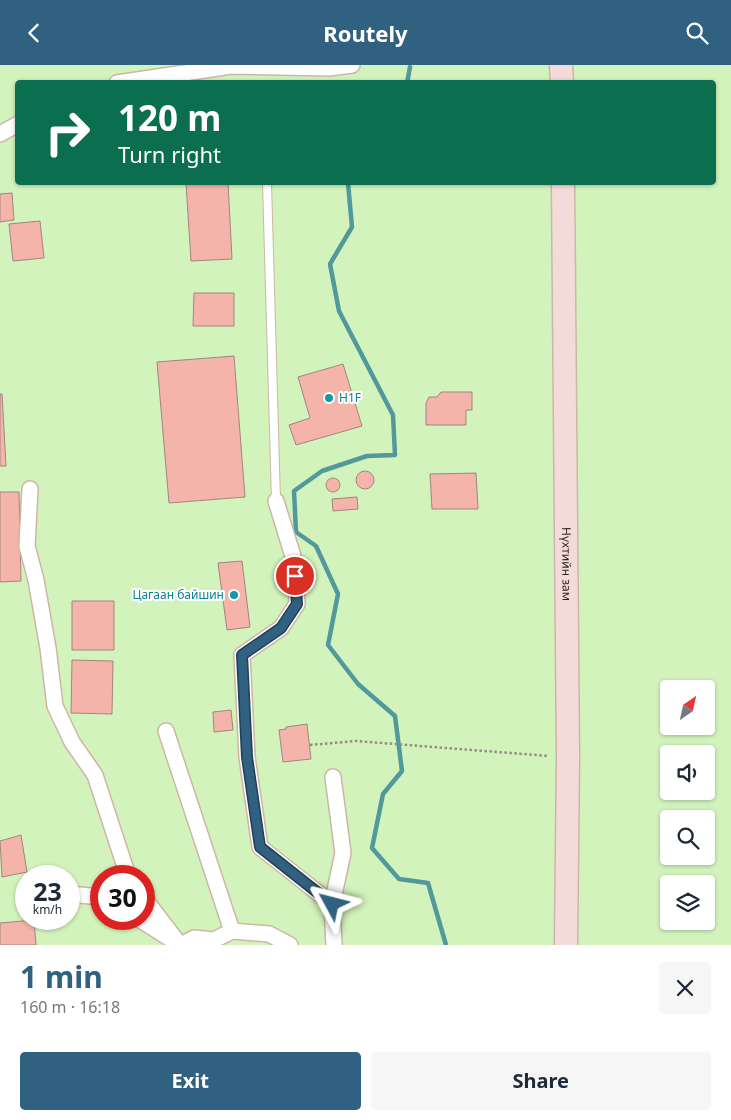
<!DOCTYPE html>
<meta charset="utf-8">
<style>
body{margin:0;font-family:"Noto Sans",sans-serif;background:#f6f6f7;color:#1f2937;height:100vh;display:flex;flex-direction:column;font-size:19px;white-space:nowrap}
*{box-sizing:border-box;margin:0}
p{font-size:16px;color:#747a83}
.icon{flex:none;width:28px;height:28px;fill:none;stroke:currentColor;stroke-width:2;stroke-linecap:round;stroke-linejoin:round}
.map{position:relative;height:880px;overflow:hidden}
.sheet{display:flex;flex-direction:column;background:#fff;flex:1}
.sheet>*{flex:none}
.top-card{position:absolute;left:15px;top:15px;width:701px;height:105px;border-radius:5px;box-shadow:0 1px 4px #0004;background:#0b6e4f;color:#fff;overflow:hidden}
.needle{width:32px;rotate:34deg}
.tools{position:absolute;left:660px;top:615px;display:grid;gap:10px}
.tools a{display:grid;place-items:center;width:55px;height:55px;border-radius:5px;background:#fff;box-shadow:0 1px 4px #0004;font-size:25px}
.speed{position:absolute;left:15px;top:800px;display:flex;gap:10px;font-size:25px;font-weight:700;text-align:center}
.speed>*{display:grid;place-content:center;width:65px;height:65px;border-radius:50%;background:#fff;box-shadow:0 1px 4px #0004;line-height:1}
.speed small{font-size:12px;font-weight:400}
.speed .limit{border:8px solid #d22;background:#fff;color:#111}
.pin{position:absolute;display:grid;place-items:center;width:42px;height:42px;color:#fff;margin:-21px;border:2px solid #fff;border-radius:50%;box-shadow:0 1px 5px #0007}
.me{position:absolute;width:55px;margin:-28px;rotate:308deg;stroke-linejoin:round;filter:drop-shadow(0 0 4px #0008)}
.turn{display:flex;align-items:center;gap:18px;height:105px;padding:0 20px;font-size:22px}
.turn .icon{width:65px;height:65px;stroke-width:2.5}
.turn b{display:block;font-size:35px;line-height:42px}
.round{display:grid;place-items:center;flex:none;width:52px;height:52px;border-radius:5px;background:#f6f6f7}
.head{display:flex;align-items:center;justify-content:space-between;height:85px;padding:0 20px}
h1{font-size:30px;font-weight:700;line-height:38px;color:#316180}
.button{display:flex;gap:10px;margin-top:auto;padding:10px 20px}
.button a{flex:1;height:58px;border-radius:5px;background:#316180;color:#fff;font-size:20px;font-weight:700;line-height:58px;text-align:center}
.button a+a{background:#f6f6f7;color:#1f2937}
header{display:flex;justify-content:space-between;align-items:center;height:65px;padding:0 20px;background:#316180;color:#fff;font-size:22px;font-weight:700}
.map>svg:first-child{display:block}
.green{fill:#d3f3bc;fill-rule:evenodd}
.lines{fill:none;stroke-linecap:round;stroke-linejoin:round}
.stream{stroke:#52999c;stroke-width:4.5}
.building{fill:#f5b4a9;stroke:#a18580}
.lane-casing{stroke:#ceb6a6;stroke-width:10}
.street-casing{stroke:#ceb6a6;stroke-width:18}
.secondary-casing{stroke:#ceb6a6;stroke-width:25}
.path{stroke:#968c86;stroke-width:2.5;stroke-dasharray:2.5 2.5;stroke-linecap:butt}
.lane{stroke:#fff;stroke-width:8}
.street{stroke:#fff;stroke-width:15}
.secondary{stroke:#f4dbd9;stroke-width:22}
.route-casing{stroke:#203f53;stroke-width:12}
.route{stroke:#316180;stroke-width:9}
.culture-dot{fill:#0f9aa8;stroke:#fff;stroke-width:2}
.labels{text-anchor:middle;stroke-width:4;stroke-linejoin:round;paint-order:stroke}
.culture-label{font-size:12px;fill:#0d838f;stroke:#fff;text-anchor:start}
.street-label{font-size:12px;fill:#2d241e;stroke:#fff}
</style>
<header><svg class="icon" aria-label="back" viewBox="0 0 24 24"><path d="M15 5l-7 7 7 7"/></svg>Routely<svg class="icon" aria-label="search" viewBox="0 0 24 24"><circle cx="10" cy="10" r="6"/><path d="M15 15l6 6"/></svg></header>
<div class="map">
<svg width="731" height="880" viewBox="0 0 731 880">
<rect width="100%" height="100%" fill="#fcf2eb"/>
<path class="green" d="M0,0H731V880H0ZM18,18H714V118H18ZM669,624H706V661H669ZM669,689H706V726H669ZM669,754H706V791H669ZM26,811H69V854H26ZM101,811H144V854H101ZM669,819H706V856H669Z"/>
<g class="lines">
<path class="stream" d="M407,18L410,2
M348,118L352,162L330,199L339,246L393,350L395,390L367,391L322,406L294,426L296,467L316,481L338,529L328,580L358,619L395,651L402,706L383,729L372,783L399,814L428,818L446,880"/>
</g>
<path class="building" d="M186,118H228L232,194L191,196Z
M12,128L14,155L0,157V129Z
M40,156L44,193L13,196L9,159Z
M194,228H234V261H193Z
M234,291L245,432L169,438L157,297Z
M343,299L362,361L296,380L289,360L310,353L298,312Z
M441,327H472V345H466V360H426V338L429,332H437Z
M0,329H2L6,401H0Z
M356 415a9 9 0 1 1 18 0a9 9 0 1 1-18 0Z
M476,408L478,444H432L430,409Z
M326 420a7 7 0 1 1 14 0a7 7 0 1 1-14 0Z
M0,427H19L21,516L0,517Z
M357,432L358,444L333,446L332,434Z
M242,496L250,562L227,565L218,498Z
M72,536H114V585H72Z
M72,595L113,596L112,649L71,648Z
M231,645L233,665L214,667L213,647Z
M307,659L311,694L283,697L279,665L286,664V662Z
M21,770L27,807L2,812L0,776Z
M34,855L36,880H0V858Z"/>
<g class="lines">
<g class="lane-casing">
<path id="lane" d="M267,118L276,436"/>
</g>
<g class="street-casing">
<path id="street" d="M117,18L231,1L329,3L352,0
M0,69L18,59
M30,424L27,481L36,515L48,583L55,641L72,677L95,710L128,811
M276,436L295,498L297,539L281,563L242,590L247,692L260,782L332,839
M166,666L232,866
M333,712L343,788L332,839L334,880
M69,829L101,832
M144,833L180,880
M139,854L172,875
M181,880L194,873L214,875L232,866L269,869L290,880"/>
</g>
<g class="secondary-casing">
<g id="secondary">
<path d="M561,0L562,18"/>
<path id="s1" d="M563,118L568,692L566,880"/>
</g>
</g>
<path class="path" d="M310,680L356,676L549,691"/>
<use href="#lane" class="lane"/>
<use href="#street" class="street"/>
<use href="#secondary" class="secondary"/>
</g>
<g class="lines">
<g class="route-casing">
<path id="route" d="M295,511L297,539L281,563L242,590L247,692L260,782L332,839"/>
</g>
<use href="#route" class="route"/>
</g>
<g class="culture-dot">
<circle cx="329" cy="333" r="5"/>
<circle cx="234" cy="530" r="5"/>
</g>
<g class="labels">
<g class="culture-label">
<text x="339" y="337">H1F</text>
<text x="224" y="534" text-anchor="end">Цагаан байшин</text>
</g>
<g class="street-label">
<text dy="4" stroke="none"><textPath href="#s1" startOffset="381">Нүхтийн зам</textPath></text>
</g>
</g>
</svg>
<div class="tools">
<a><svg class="needle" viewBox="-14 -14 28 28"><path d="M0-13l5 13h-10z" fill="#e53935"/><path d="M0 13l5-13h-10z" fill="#747a83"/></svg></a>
<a><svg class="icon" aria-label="sound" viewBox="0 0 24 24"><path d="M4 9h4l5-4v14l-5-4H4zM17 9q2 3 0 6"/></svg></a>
<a><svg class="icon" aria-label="search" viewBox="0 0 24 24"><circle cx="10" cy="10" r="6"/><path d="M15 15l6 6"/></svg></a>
<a><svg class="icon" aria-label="layers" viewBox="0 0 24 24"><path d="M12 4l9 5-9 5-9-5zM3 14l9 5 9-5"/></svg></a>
</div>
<div class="speed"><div>23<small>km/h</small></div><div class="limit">30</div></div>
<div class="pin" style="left:295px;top:511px;background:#d93025"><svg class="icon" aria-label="arrive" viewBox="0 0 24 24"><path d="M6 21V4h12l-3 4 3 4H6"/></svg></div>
<svg class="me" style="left:332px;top:839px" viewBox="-20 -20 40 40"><path d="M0-17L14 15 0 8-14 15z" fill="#316180" stroke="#fff" stroke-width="4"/></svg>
<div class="top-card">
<div class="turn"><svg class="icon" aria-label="right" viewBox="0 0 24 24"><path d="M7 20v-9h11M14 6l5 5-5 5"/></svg><div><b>120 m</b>Turn right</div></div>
</div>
</div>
<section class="sheet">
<div class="head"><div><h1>1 min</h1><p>160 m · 16:18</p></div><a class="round"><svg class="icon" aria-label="close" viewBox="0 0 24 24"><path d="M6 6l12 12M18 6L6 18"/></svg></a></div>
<div class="button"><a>Exit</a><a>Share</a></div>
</section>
